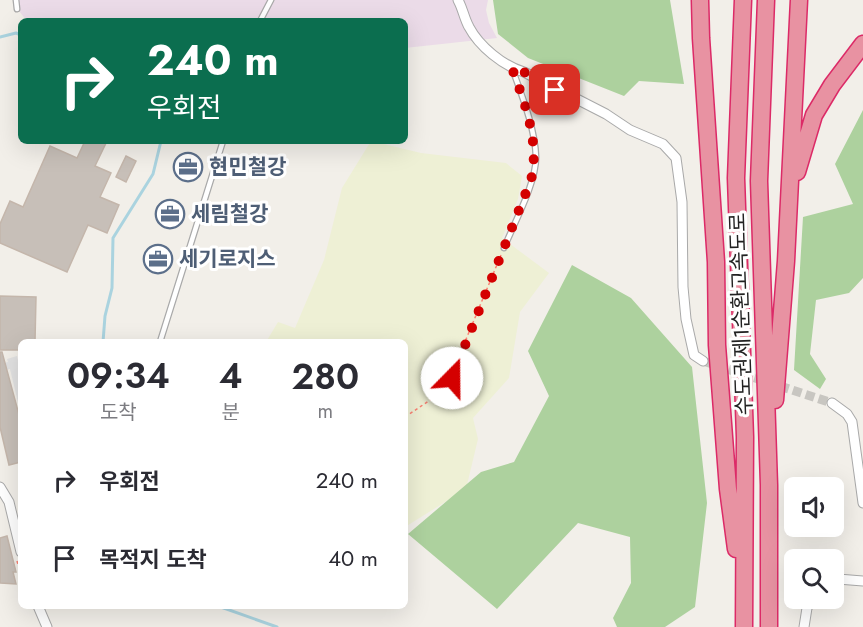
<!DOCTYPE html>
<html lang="ko">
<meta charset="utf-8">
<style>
body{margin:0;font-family:Jost,"Noto Sans KR",sans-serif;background:#f2f2f3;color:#2b2b33;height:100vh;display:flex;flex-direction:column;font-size:22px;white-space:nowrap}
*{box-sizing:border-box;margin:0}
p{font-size:20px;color:#7c7c81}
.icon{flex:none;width:33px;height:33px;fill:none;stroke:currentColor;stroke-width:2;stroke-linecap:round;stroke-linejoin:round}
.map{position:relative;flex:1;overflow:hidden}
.panel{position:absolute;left:18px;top:339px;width:390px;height:270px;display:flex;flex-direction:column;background:#fff;border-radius:9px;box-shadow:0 6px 24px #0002}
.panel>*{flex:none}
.top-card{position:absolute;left:18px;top:18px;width:390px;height:126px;border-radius:9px;box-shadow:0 6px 24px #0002;background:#0b6e4f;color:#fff;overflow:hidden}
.buttons{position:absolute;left:784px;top:477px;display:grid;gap:12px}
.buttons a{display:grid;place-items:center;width:60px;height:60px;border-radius:9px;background:#fff;box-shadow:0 6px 24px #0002;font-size:30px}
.pin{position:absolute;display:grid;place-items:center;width:51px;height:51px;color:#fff;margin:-26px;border-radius:12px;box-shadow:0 3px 9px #0006}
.me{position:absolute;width:66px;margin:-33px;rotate:22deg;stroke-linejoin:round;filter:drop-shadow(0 0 4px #0008)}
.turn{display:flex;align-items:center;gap:21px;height:126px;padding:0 30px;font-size:27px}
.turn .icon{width:78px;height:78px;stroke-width:2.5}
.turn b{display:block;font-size:42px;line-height:51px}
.eta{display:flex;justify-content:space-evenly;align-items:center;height:102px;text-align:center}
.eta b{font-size:36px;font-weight:600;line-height:42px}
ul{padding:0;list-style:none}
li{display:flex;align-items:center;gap:18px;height:78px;padding:0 30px}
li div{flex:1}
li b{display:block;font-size:22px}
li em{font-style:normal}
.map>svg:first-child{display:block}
.industrial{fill:#ebdbe8}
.farmland{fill:#eef0d5}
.forest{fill:#add19e}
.parking{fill:#e2e2e2}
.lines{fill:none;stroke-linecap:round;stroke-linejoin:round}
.stream{stroke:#aad3df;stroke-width:3}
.building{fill:#c7bfb8;stroke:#c4b6ab;stroke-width:1.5}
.street-tunnel{stroke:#c8c6c1;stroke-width:9;stroke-dasharray:9 4.5;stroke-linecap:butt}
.lane-casing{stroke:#a9a9a9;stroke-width:7}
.street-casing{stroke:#a9a9a9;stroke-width:11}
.highway-casing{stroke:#dc2a67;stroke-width:19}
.path{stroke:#fa8072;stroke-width:1.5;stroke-dasharray:3 3;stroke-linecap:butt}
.lane{stroke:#fff;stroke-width:4.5}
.street{stroke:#fff;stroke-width:9}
.highway{stroke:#e892a2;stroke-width:16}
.route{stroke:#d40000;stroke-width:10;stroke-dasharray:0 18}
.labels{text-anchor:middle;stroke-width:6;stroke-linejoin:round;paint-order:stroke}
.service-label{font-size:21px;font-weight:bold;fill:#4e5e75;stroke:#fff;text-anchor:start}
.street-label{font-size:21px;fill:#222;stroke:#fff}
</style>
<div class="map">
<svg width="863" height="627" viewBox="0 0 863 627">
<rect width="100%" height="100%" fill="#f2efe9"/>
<path class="industrial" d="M18,0H488L486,10L489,23L497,38L405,48V21H27L19,11Z"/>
<path class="farmland" d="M371,141L421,153L506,163L522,176L518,199L502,238L549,273L520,312L509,378L473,418L478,439L466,489L405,527V342H266L278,322L295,328L324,260L342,188Z"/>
<path class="forest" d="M493,0H670L684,84L639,81L624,96L528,58L498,34Z
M863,110V278L849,293L816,300L810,354L826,379L820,389L794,370L803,217L853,204L835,164Z
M572,265L631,298L692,367L707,503L695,607L665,627H617L613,618L631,583L630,537L578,523L497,609L408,534L481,472L514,462L549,396L528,351Z"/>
<path class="parking" d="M17,356L21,373V415L10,369L0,371V364L8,362L7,359Z"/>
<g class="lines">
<path class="stream" d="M0,37L16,33L21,35
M103,342L105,316L112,288L113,238L153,174L161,141
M218,606L277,627"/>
</g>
<path class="building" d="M85,141H107L95,166L111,173L100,197L119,205L107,233L88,225L67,272L0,243V224L10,201L23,207L50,146L77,158Z
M126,156L136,161L126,182L116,177Z
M0,296L36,297L35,342H21V350H0Z
M0,352H2L21,422L19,423L21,462L9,465L0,427Z
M7,536L16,572H13L16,584L0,583V538Z"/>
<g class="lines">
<path class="street-tunnel" d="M703,361L832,403"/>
<g class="lane-casing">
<path id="lane" d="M16,0L17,9
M260,21L271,0
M504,248C514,223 536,184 536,157C535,128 522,96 512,68
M160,342L223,141"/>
</g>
<g class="street-casing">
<path id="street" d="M458,0C463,9 464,18 469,27C479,46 503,66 524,72L606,114L630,130L663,144L676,158L682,202L683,287L686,319L694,355L703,361
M832,403L847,414L852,422L863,503
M0,487L9,502L21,552
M834,581L838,579L863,581
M38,606L47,627
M804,627L807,608L813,598"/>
</g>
<g class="highway-casing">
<path id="highway" d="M700,0L701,38L716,262L717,345L728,489L736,549
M743,0L736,178L745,437L744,627
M766,0L759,181L769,485V627
M797,172L814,115L832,85L863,44
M775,400L786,261L799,0"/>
</g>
<path class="path" d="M405,417L445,390L501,255
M17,561L21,575"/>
<use href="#lane" class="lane"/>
<use href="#street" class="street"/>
<use href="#highway" class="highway"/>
</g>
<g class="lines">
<path class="route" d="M452,378L531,180C540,142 525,104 512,68L524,72L555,90"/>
</g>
<defs>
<g id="office-ring" transform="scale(1.5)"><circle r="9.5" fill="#fff" stroke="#5c6f8a" stroke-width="1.5"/><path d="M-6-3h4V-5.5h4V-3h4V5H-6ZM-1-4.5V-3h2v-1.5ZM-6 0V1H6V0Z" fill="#5c6f8a"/></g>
</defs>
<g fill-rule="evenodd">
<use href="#office-ring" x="188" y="167"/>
<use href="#office-ring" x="170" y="214"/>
<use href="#office-ring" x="158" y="259"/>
</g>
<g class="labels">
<g class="service-label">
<text x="209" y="174">현민철강</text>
<text x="191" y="221">세림철강</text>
<text x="179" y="266">세기로지스</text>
</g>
<g class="street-label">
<text transform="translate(741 314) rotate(-92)" y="7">수도권제1순환고속도로</text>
</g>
</g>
</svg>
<div class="buttons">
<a><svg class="icon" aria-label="sound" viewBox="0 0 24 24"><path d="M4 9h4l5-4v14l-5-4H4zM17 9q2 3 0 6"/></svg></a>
<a><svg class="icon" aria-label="search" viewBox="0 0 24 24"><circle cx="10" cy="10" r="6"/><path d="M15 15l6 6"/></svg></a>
</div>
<div class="pin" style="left:555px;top:90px;background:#d93025"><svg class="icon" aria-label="arrive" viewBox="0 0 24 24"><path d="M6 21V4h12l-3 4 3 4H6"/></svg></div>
<svg class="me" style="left:452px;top:378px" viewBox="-20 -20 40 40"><circle r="19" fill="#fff"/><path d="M0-13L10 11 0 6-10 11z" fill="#d40000"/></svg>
<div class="top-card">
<div class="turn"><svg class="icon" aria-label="right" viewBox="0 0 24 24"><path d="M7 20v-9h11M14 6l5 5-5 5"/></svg><div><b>240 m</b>우회전</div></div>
</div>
<section class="panel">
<div class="eta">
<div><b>09:34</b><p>도착</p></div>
<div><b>4</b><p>분</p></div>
<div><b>280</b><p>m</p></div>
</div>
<ul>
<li><svg class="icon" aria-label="right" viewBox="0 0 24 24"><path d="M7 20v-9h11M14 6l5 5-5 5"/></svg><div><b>우회전</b></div><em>240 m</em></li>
<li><svg class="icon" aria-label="arrive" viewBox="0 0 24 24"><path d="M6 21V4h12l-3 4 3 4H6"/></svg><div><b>목적지 도착</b></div><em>40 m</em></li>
</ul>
</section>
</div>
